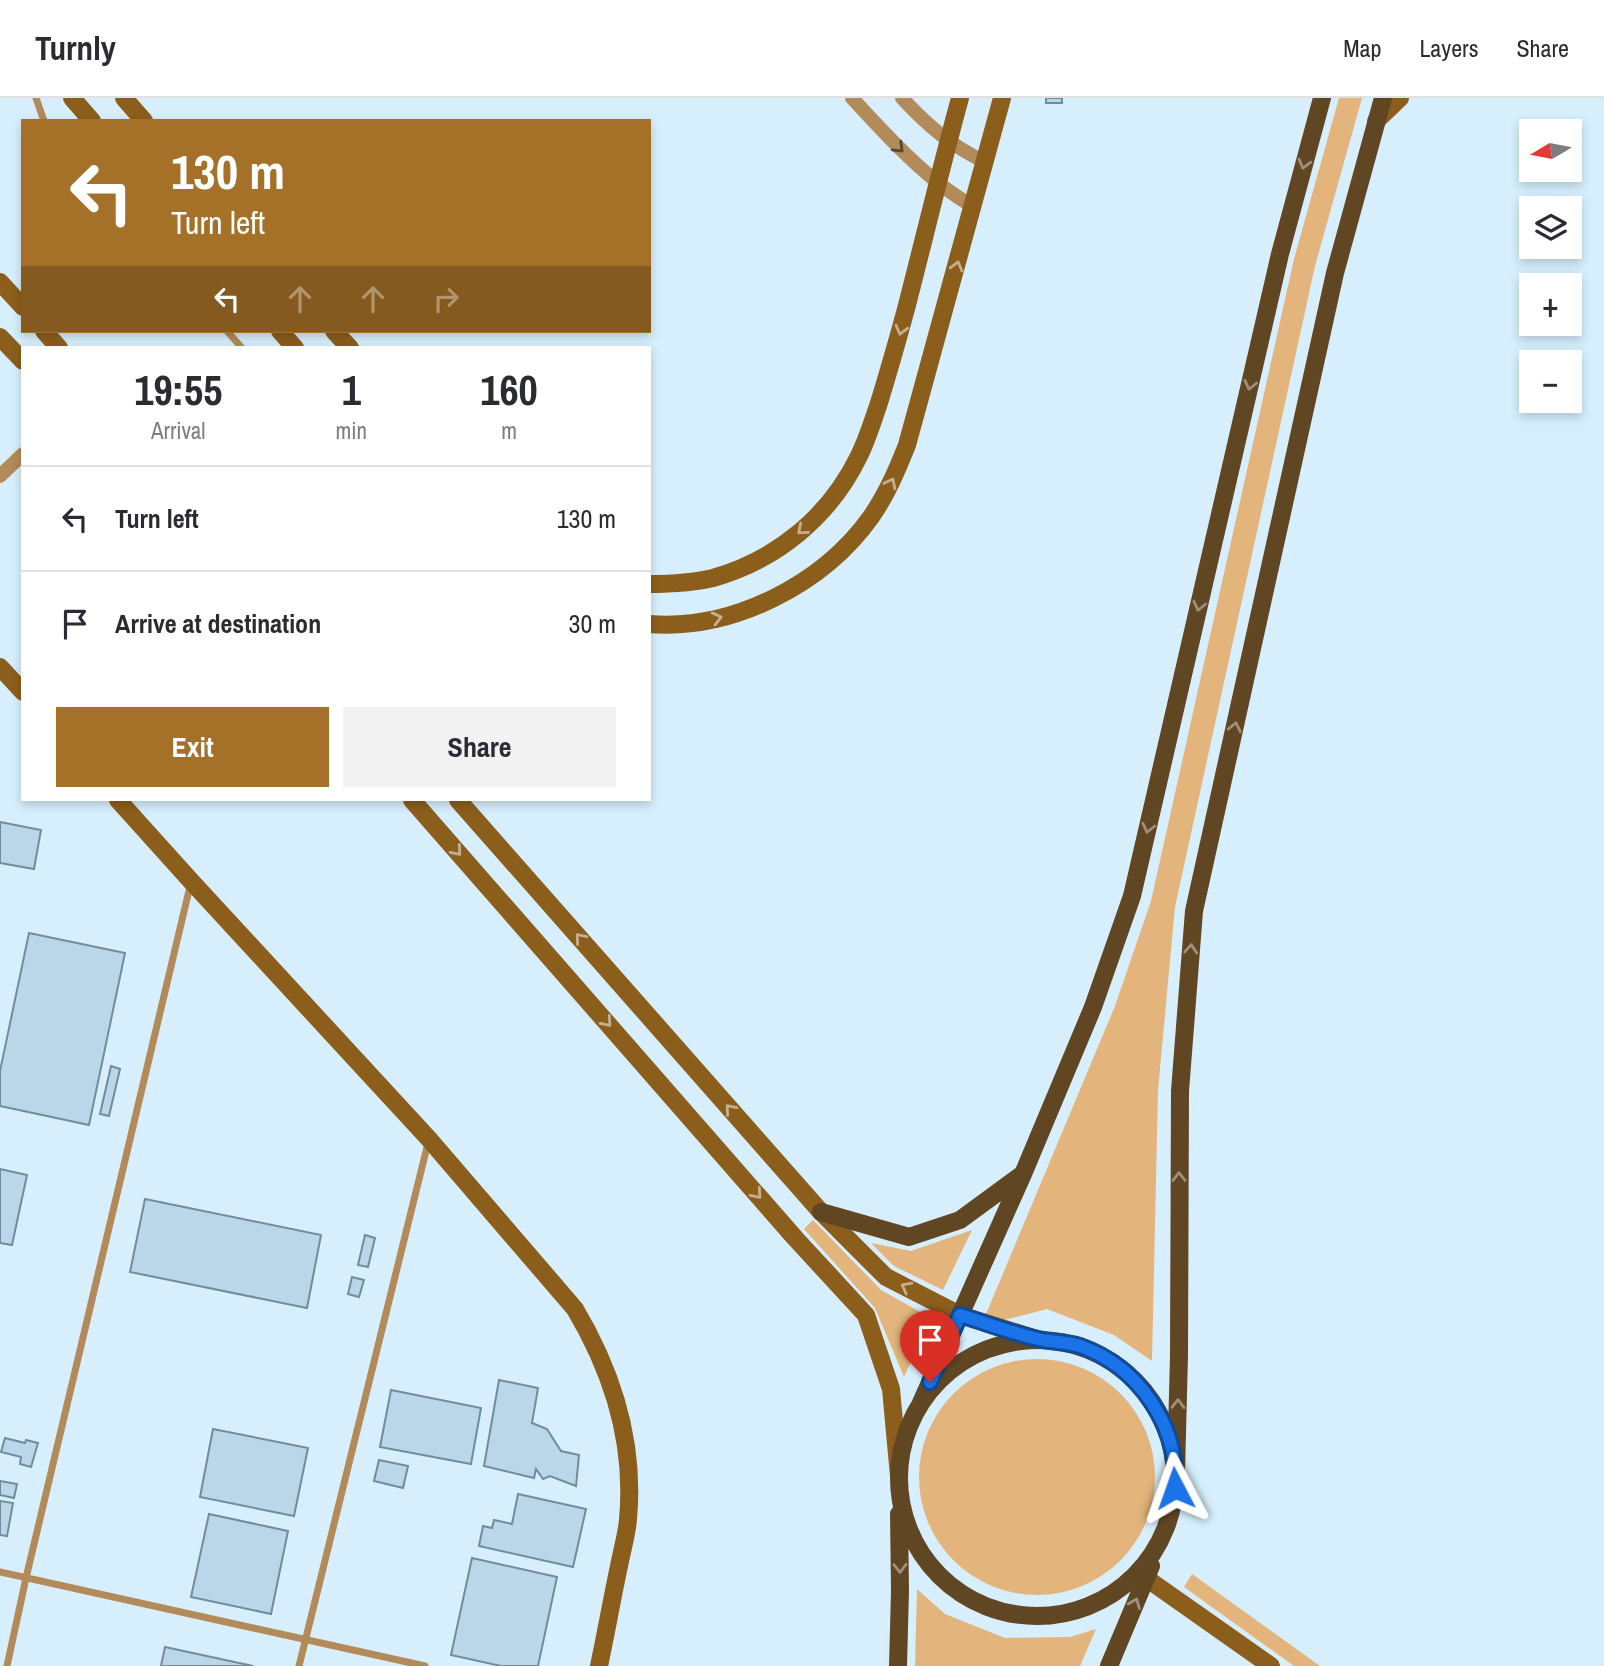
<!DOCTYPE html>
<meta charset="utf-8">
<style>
body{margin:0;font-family:"Archivo Narrow",sans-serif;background:#f2f2f3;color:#2b2b33;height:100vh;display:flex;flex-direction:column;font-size:26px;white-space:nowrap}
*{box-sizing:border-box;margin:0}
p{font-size:23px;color:#7c7c81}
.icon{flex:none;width:38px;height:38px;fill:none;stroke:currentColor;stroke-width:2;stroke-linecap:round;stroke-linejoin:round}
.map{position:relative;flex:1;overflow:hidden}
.details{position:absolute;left:21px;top:248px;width:630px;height:455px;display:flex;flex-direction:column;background:#fff;border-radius:0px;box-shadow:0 4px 10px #0003}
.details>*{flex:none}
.hud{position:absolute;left:21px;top:21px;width:630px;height:214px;border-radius:0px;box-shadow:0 4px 10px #0003;background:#a57129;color:#fff;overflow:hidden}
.needle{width:46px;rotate:260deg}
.buttons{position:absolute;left:1519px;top:21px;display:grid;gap:14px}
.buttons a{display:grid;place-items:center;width:63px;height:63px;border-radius:0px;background:#fff;box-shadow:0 4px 10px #0003;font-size:35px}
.pin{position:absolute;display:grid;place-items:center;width:60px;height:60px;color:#fff;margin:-72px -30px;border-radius:50% 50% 50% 0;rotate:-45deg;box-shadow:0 0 7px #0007}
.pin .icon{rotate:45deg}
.me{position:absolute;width:77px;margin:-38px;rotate:356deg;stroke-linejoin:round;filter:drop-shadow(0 0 5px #0008)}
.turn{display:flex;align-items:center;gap:24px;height:147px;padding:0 35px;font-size:32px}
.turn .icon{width:91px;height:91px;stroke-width:2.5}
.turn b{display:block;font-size:49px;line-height:60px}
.lanes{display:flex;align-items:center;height:66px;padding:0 35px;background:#0003;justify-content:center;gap:35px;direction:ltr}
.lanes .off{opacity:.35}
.eta{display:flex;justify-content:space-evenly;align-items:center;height:119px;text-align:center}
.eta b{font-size:42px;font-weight:800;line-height:49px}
.cta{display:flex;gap:14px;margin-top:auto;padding:14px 35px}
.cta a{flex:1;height:80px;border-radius:0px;background:#a57129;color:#fff;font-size:28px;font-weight:800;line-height:80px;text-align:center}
.cta a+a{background:#f2f2f3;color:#2b2b33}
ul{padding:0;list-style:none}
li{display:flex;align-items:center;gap:21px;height:105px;padding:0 35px;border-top:2px solid #e1e1e2}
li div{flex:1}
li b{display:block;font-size:26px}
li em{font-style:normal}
header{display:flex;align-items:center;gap:42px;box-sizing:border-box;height:98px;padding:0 35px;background:#fff;border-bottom:2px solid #e1e1e2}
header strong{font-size:33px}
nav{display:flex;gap:38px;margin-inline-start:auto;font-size:24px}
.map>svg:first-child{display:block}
.green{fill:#e3b47b}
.building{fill:#bad7e9;stroke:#718c9c;stroke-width:2}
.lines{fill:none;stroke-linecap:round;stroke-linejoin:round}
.lane{stroke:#b38a59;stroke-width:7}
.street{stroke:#b38a59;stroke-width:14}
.secondary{stroke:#8c5e1c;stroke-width:18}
.primary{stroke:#614623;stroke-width:18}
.oneway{stroke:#524838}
.oneway2{stroke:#a0907b}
.oneway3{stroke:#c6ae8e}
.route-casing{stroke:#114b97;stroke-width:18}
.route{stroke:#1a73e8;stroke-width:12}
</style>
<header>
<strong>Turnly</strong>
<nav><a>Map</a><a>Layers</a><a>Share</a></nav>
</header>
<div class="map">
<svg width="1604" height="1568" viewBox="0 0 1604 1568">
<rect width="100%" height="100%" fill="#d7effd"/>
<path class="green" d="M1339,0H1362L1315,168L1175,809L1158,992L1152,1263L1114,1237L1047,1211L981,1228L1115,908L1151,803L1294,161Z
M813,1122L881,1192L931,1220L904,1279L875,1210L804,1131Z
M972,1132L943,1192L894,1168L871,1145L911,1153Z
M919 1379a118 118 0 1 1 236 0a118 118 0 1 1-236 0Z
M1192,1476L1320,1568H1294L1184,1489Z
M917,1491L945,1516L1005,1540L1070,1539L1096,1531L1080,1568H915Z"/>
<path class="building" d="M1046,0H1062V5H1046Z
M0,724L41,732L34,771L0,765Z
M29,835L125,855L89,1027L0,1008V973Z
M111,968L120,971L109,1018L100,1016Z
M0,1071L27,1077L12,1147L0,1145Z
M145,1101L321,1137L307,1210L130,1174Z
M365,1137L375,1140L368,1169L358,1167Z
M352,1179L364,1182L359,1199L348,1196Z
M499,1282L538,1290L532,1325L547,1331L561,1353L579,1357L576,1388L550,1378L543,1381L536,1371L534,1380L484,1368Z
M391,1292L481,1310L471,1366L380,1349Z
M213,1331L308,1350L294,1418L200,1399Z
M5,1340L25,1345L26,1342L38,1345L31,1369L20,1366L21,1359L1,1354Z
M379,1362L408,1368L403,1390L374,1383Z
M0,1383L17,1386L14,1400L0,1397Z
M518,1396L586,1411L573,1469L479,1448L483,1428L492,1430L494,1422L512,1426Z
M0,1403L13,1405L7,1438L0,1437Z
M209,1416L288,1433L271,1516L191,1499Z
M472,1460L557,1479L538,1568H501L451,1557Z
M165,1549L253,1568H161Z"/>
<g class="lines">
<path class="lane" d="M36,0L44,23
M227,233L242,250
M0,1474L425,1568
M7,1568L26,1480L191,784
M299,1568L428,1045"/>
<path class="street" d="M852,0C879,29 906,59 937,84C948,93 961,101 973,109
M902,0C928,28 950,47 985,64
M0,378L23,356"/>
<path class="secondary" d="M72,0L92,23
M124,0L144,23
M1376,23L1400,0
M0,184L23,209
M44,233L59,250
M280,233L295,250
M334,233L350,250
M0,239L23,263
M649,486C670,486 692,485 713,480C777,462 830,418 859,358C867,342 872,325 878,308C888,276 897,244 906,211C924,141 941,70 960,0
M649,526C733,533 823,486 871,419C887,396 897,372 907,347L1002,0
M0,569L23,594
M118,702L191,783L429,1041L575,1211C613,1275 635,1346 628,1421C627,1436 622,1452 619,1468C612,1501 606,1535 599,1568
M412,702L795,1140L866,1217L891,1291L899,1378
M458,702L821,1114L886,1179L960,1217L1037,1241
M1146,1480L1271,1568"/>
<path class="primary" d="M821,1114L909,1139L960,1122L1020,1078
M899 1380a138 138 0 1 1 276 0a138 138 0 1 1-276 0Z
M920,1307L1023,1076L1093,909L1132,798L1280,156L1322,0
M1176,1374L1179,1257L1180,993L1194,813L1335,175L1383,0
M898,1568L900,1493L899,1416
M1109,1568L1151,1468"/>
</g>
<defs><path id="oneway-chevron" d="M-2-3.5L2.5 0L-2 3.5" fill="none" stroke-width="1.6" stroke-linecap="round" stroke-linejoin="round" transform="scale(1.75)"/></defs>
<use class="oneway" href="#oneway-chevron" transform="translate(899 50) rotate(44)"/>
<g class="oneway2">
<use href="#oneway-chevron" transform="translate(1304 66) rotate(105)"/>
<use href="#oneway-chevron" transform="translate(1250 287) rotate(103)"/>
<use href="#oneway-chevron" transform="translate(1199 508) rotate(103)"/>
<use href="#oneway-chevron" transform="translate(1235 629) rotate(-78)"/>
<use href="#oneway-chevron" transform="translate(1148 730) rotate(103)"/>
<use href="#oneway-chevron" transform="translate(1191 851) rotate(-85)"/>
<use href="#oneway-chevron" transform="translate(1179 1079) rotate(-90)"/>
<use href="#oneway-chevron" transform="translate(1178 1306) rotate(-89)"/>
<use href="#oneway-chevron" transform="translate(900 1470) rotate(89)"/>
<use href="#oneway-chevron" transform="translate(1135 1505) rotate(-68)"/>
</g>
<g class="oneway3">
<use href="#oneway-chevron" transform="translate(957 168) rotate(-75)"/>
<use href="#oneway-chevron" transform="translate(901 232) rotate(105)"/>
<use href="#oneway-chevron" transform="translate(891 385) rotate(-63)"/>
<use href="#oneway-chevron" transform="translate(802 432) rotate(139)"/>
<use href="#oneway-chevron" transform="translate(717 520) rotate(-14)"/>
<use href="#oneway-chevron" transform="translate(457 753) rotate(49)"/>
<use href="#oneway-chevron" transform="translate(580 840) rotate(-131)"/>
<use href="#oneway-chevron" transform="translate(607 924) rotate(49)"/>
<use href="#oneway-chevron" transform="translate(730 1011) rotate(-131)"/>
<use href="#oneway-chevron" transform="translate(757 1096) rotate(49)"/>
<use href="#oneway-chevron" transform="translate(906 1189) rotate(-152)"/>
</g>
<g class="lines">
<g class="route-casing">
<path id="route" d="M930,1284L960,1217C986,1225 1012,1235 1038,1241C1051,1244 1067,1244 1080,1248C1139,1269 1179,1328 1175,1390"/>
</g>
<use href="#route" class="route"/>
</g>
</svg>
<div class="buttons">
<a><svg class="needle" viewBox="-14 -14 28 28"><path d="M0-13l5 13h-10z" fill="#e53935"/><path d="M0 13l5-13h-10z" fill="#7c7c81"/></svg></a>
<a><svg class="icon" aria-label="layers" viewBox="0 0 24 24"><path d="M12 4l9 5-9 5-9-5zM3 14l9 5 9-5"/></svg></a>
<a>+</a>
<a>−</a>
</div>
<div class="pin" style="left:930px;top:1284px;background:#d93025"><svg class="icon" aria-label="arrive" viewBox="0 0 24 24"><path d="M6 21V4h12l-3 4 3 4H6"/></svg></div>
<svg class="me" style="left:1175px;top:1390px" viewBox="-20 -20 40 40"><path d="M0-17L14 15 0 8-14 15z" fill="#1a73e8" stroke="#fff" stroke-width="4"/></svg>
<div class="hud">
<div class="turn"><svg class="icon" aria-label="left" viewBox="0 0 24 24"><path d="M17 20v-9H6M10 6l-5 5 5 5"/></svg><div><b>130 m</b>Turn left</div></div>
<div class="lanes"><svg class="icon" aria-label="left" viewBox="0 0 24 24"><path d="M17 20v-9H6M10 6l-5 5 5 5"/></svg><svg class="icon off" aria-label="ahead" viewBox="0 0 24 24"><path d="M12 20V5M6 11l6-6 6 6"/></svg><svg class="icon off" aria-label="ahead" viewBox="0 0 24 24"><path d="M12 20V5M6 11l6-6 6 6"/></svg><svg class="icon off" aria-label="right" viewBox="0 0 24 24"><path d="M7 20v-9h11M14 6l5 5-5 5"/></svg></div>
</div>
<section class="details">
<div class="eta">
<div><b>19:55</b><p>Arrival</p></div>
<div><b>1</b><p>min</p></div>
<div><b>160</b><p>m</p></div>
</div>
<ul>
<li><svg class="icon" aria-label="left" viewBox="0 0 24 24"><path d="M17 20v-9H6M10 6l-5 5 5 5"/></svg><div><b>Turn left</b></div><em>130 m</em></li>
<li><svg class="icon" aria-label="arrive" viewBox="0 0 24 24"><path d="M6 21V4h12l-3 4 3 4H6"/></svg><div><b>Arrive at destination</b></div><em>30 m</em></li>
</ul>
<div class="cta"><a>Exit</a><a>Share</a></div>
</section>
</div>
